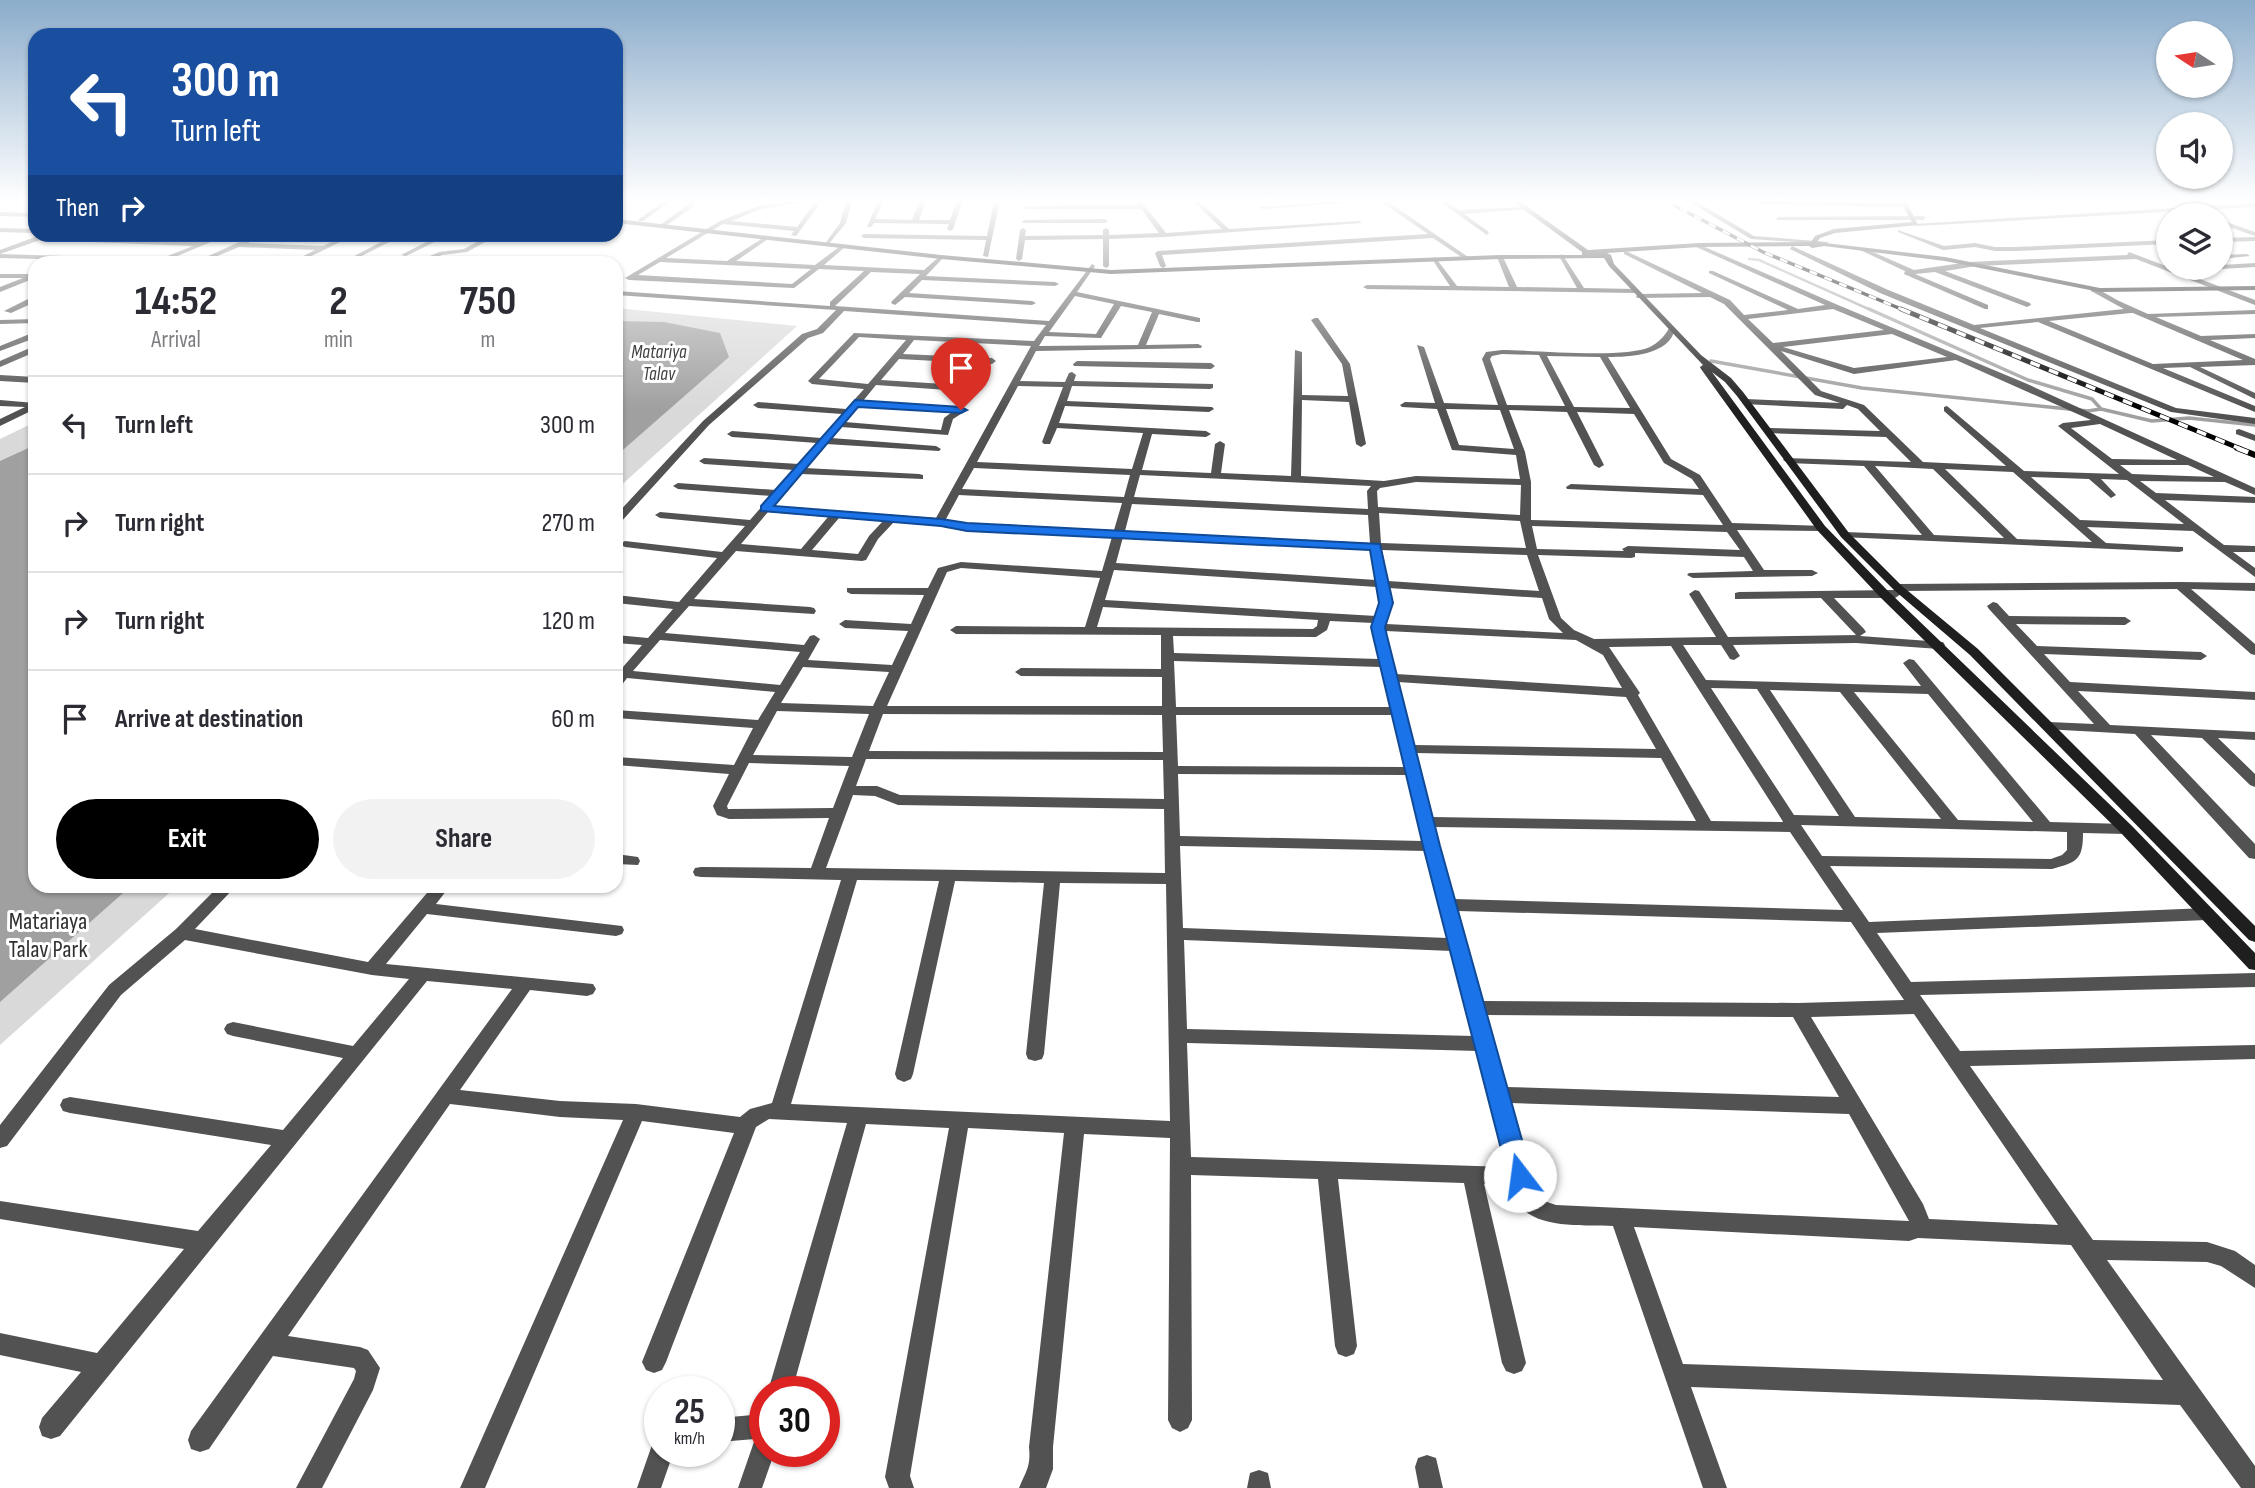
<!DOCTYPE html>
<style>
body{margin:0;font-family:"Sofia Sans Condensed",sans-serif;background:#f2f2f3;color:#2b2b33;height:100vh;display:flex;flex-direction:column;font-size:26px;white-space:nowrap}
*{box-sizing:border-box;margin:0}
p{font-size:23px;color:#7c7c81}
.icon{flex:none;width:38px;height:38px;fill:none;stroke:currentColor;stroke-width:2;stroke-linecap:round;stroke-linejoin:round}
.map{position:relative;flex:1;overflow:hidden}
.details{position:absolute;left:28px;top:256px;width:595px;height:637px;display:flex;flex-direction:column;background:#fff;border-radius:21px;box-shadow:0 2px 5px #0004}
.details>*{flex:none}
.hud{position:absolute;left:28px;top:28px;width:595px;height:214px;border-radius:21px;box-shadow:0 2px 5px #0004;background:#1a4fa0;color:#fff;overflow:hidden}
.needle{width:46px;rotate:282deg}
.controls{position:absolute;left:2156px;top:21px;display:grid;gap:14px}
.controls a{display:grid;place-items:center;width:77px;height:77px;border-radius:50%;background:#fff;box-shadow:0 2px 5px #0004;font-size:35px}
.speed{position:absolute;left:644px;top:1376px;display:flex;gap:14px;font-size:35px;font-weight:700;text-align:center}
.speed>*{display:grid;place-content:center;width:91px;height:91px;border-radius:50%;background:#fff;box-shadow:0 2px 5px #0004;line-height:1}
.speed small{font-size:18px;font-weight:400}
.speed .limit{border:10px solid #d22;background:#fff;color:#111}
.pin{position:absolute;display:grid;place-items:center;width:60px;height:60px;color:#fff;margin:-72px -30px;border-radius:50% 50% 50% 0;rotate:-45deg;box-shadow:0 0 7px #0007}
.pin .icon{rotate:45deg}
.me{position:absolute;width:77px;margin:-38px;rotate:345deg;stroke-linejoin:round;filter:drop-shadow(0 0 5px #0008)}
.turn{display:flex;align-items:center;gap:24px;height:147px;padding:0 28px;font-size:32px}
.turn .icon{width:91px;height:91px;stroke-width:2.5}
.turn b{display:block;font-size:49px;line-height:60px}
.then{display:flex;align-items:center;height:66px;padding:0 28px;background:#0003;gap:14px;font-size:26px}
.eta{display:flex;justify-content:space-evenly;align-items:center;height:119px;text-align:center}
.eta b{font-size:42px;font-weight:700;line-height:49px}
.primary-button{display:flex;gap:14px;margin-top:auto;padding:14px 28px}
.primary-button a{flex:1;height:80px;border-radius:42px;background:#000;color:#fff;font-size:28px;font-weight:700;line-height:80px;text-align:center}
.primary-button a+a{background:#f2f2f3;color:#2b2b33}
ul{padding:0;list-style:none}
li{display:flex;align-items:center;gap:21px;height:98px;padding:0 28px;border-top:2px solid #e1e1e2}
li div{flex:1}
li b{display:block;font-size:26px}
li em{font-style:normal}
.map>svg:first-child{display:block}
.green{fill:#d9d9d9}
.water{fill:#a0a0a0}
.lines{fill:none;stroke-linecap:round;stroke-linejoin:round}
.stream-far1{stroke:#a0a0a0;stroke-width:2.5}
.stream{stroke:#a0a0a0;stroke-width:3.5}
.street{fill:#525252;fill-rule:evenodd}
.secondary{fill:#1f1f1f;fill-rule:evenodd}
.rail-far2-casing{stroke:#000;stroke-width:3.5}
.rail-far1-casing{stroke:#000;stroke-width:5}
.rail-casing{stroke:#000;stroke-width:6}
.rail-far2{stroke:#fff;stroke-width:2.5;stroke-dasharray:8;stroke-linecap:butt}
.rail-far1{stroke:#fff;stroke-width:3.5;stroke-dasharray:10;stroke-linecap:butt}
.rail{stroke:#fff;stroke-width:4.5;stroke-dasharray:12;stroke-linecap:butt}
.route{fill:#1a73e8;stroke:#114b97;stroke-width:2}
.labels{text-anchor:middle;stroke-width:6;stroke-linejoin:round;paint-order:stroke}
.far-water-label{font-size:19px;font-style:italic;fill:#414141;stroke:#fff}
.near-park-label{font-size:24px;fill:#303030;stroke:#fff}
</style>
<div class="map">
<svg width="2255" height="1488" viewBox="0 0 2255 1488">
<rect width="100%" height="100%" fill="#fff"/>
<path class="green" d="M616,308L797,326L616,490Z
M35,422V886H177L0,1045V439Z"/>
<path class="water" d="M616,321L664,322L720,333L729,357L616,456Z
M35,445V886H131L0,1002V461Z"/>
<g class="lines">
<path class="stream-far1" d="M1749,259L1759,260L1873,311"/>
<path class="stream" d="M1869,309L2028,380L2092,399L2101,409L2152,421L2189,418L2255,425
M1711,361L1862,388L2088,411L2101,409"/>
<path class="street" d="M616,201H624L616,206Z
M664,201H671L643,221H639V219Z
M689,201H695L694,206L664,227H660V225L689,204Z
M793,201H809L761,209L731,221L797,227L816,201H822L796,236L791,235L794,231L723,224L666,258L727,261L766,236L768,239L736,261L815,265L843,244L845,247L824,265L924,270L941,255L943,258L926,276L1055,282L1059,284L1055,286L922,280L909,293L1032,301L1036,303L1032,305L905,297L895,305L891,303L892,301L920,274L871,272L835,306L1049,321L1092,264L1095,266L1077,292L1200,318V322H1197L1159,314L1146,345L1198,344L1202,346L1201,348L1036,351L1020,381L1065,382L1069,373L1072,372L1076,375L1074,381L1213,384V388L1210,389L1072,386L1067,401L1212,407L1214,409L1209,412L1065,406L1059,423L1206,431L1211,434L1206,437L1152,434L1142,470L1211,473L1215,444L1220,441L1225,444L1221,473L1291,476L1295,350L1302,352V395L1348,396L1342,364L1311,320L1315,318H1318L1350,364L1366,444L1361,447L1356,444L1349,402L1302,400L1301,476L1384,481L1416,476L1520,479L1516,455L1452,450L1437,409L1402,407L1400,405L1405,402L1435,403L1417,345L1424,347L1444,403L1498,405L1482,359L1486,352L1502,350C1536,350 1623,359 1650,347C1658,343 1665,336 1669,328H1675C1671,355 1629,357 1608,357L1671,459L1700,475L1732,523L1825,526V530L1821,531L1737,530L1764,570H1812L1818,573L1812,576L1693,578L1687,575L1689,573L1753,571L1744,557L1635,553V557L1631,558L1538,555L1561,618L1574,630L1594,639L1716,637L1689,594L1695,590L1699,591L1728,637L1859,635H1856L1821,598L1735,599V593L1739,592L1894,590V586L1898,584L2180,582L2255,583V591L2191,589L2255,644V655L2251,654L2177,589L1899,591L1901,594L1895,598H1834L1864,629L1866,632L1860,636L1943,642L1945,645L1943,648L1939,649L1856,643L1733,645L1740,656L1734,660L1730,659L1721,645H1683L1706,680L1921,686L1903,663L1909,659L1914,660L2050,822L2126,824L2134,829L2126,834L2083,833C2083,860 2077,862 2052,869L1830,866L1869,922L2207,908L2213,910L2215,914L2213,918L2207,920L1877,933L1911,982L2255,973V987L1920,995L1960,1051L2255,1045V1059L1970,1066L2093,1240L2207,1242L2235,1251L2255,1265V1288L2221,1266L2207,1262L2107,1260L2255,1466V1488H2241L2180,1405L1691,1387L1727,1488H1703L1613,1226C1587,1225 1538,1229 1520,1206C1515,1201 1514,1191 1513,1185L1484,1184L1526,1363L1522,1371L1514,1374L1506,1371L1502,1363L1464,1183L1338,1179L1357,1346L1354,1354L1346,1357L1338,1354L1335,1346L1318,1179L1191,1175L1192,1420L1188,1428L1180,1432L1172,1428L1168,1420L1170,1138L1084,1134L1053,1447V1469L1046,1488H1019C1026,1471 1031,1467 1029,1447L1064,1133L968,1128L910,1476L914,1488H889L885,1477L949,1128L866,1124L792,1391H768L847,1123L769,1119L756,1127L666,1362L662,1370L654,1373L646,1370L642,1362L734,1133L642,1121L485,1488H460L623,1120L560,1117L450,1104L288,1336L360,1347L368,1350L380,1368L373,1390L322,1488H296L354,1379L356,1371L354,1368L273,1356L209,1449L200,1452L191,1449L188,1440L191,1431L512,989L427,981L60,1436L51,1439L42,1436L39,1427L42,1418L81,1372L0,1355V1333L97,1353L184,1249L0,1219V1201L198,1231L271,1145L70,1113L63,1111L60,1105L63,1099L70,1097L283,1130L343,1058L233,1036L227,1034L224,1029L227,1024L233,1022L353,1046L409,979L372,975L185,940L121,995L7,1146L0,1148V1125L109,985L176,929L219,886H236L195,929L368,962L433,886H450L436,904L622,926L624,930L622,934L616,936L427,914L386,964L593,984L596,989L593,994L587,996L530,990L460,1090L560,1101L636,1104L740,1117L750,1109L772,1103L841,880L701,877L695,876L693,872L695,868L701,867L811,868L829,818L729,819L717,815L713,806L729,774L616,765V757L734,765L753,728L616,718V710L758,720L775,692L627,678L621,686L616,687L617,674L642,645L616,643V635L648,638L673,609L616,603V595L679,602L717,558L625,547L619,544L625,541L722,552L745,526L660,518L655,515L660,512L750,520L771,496L678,489L673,486L678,483L776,490L794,470L704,464L699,461L704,458L799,464L817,443L732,437L727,434L732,431L821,438L842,414L758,408L753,405L758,402L846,409L864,389L812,384L808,381L854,333L1034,341L1046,325L844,311L823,333L808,338L709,425L620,523L616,524V515L703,421L802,334L817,329L836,310L616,295V291L830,306V302L864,271L819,269L794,288L629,280L625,278L720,221L758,206ZM660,262L811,269L792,284L638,275ZM1075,296L1114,304L1096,334L1049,332ZM1121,306L1152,312L1138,345L1039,346L1045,336L1101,338ZM859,337L906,340L868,384L819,379ZM914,340L1031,346L936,518L773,506L801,474L923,479V475L919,474L805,468L826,444L939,451L941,449L936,446L831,438L841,427L948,435L953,419L964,412V408L863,401L876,385L976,392L980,389L976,386L881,380L899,359L992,364L996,361L992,358L903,354ZM1502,354L1539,355L1565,406L1507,405L1490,359L1492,356ZM1547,356L1600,357L1630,408L1574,407ZM1018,386L1063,387L1042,442L1044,444H1050L1057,428L1143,433L1132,469L977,462ZM859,406L952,412L944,418L941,430L845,422ZM1446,409L1500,410L1514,449L1459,445ZM1509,410L1567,412L1594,465L1599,468L1604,465L1577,412L1634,414L1664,463L1692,479L1699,489L1571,484L1566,487L1567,489L1703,495L1723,525L1531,520V482L1525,452ZM974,468L1130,475L1124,497L962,489ZM1140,475L1371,486L1367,491L1368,509L1134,497ZM1416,482L1521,485L1520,515L1378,507L1377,491L1380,488ZM959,495L1122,503L1114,530L949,522L946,519ZM1132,504L1368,515L1370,543L1125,531ZM768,512L828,517L801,549L741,544ZM1379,513L1520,521L1526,548L1381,543ZM839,518L883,521L869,536L858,554L812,550ZM894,522L940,525L946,528L1112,537L1102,571L961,562L938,568L928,588H847V592L851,594L924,595L911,624L845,620L839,624L845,628L908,631L892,665L808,660L820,639L814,635L810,636L804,645L665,633L689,606L814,614L816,611L814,608L810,607L694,599L736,551L862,561L866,560L878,539ZM1532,526L1727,532L1740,550L1628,546L1622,549L1624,551L1537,549ZM1123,537L1371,550L1376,580L1116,563ZM1382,550L1527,555L1539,591L1388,581ZM961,568L1100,578L1085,627L956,626L950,630L956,634L1161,635V669L1021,668L1015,672L1021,676L1162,677V706H887L947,572ZM1114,570L1377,587L1380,603L1376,616L1105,600ZM1389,588L1542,598L1549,619L1563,633L1386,624L1392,603ZM1103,607L1318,620L1317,626L1313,629L1097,627ZM1330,621L1374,623V636L1379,659L1174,653L1173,636L1316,637L1327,630ZM1386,631L1576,640L1603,655L1622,688L1396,674ZM660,640L800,652L780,685L633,671ZM1671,646L1782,820L1783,822L1711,821L1638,695L1640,693L1609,647ZM1174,661L1381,667L1391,707H1176ZM803,667L889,672L873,706L781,703ZM1398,682L1626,697L1656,749L1414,745ZM1711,688L1757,689L1839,816L1794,815ZM1770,690L1840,692L1941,819L1855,817ZM1854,692L1928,694L2033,822L1958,820ZM777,711L869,714L852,757L753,755ZM883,714L1162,715L1163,752L869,751ZM1176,715H1393L1405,767L1178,766ZM1416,753L1661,758L1696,821L1432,817ZM866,759L1163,760L1164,799L900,795L877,786H856ZM749,763L849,766L833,808L728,809L727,806ZM1178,774L1407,775L1423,841L1180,836ZM853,795L875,796L898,805L1164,809L1165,873L826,868ZM1801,825L2067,832V850L2062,855L2051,859L1822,856ZM1435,827L1790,832L1843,910L1454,899ZM1180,846L1426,851L1448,938L1183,928ZM857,880L939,881L895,1074L897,1079L904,1082L911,1079L913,1074L955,881L1044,883L1026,1054L1028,1059L1035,1061L1042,1059L1044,1054L1060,883L1166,884L1170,1121L791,1104ZM1458,911L1851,922L1904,1000L1798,1003L1483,1001ZM1184,940L1452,951L1474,1036L1187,1029ZM1914,1014L2058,1225L1929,1219L1923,1204L1811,1017ZM1486,1015L1793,1017L1839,1097L1506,1087ZM1187,1043L1478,1051L1508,1167L1191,1157ZM1511,1103L1849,1114L1909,1221L1556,1205L1547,1202L1536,1195ZM1634,1227L1909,1241L1918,1238L2071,1245L2163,1380L1683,1364Z
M846,201H852L846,223L828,245H824L840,223Z
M878,201H884L875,219L912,220L920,201H926L919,220H950L957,201H963L953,229L950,231L947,229L949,224L874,223L871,227H867Z
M994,201H1000L988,257L983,256L986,240L864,238L861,236L864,234L987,236Z
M1137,201H1141L1166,233L1222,229L1193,201H1199L1229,229L1359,221L1362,223L1164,237L1109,239V266L1106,268L1103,266V239L1025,240L1022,259L1019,261L1016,259L1020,230L1023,228L1026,230L1025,236L1103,235V230L1106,228L1109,230V235L1159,233L1141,209H1026L1024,206L1138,205Z
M1338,201H1370L1262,209L1259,207Z
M1380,201H1387L1471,259L1466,260L1433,238L1162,255L1166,266L1163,268L1160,266L1155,253L1158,251L1428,234Z
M1439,201H1446L1459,210L1527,207L1530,209L1464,214L1489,232L1487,235Z
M1688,201H1695L1754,236L1829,242L1826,244L1751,239Z
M1755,201L1905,203L1908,205L1905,207L1757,204Z
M2255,203V207L1916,226L1913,224Z
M0,212L35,213V217L0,216Z
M1778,217L1923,216L1926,218L1923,220H1776Z
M1024,220L1105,219L1108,221L1105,223H1022Z
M2221,220L2255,232V236L2221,224Z
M0,228L35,229V233L0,232Z
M1898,230L1944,246L1975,243L1995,247H2015L2168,240V244L2015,251H1995L1975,247L1943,250L1898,232Z
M43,234L202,242L220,234H230L163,262L0,258V250ZM40,240L193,246L160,259L0,254Z
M257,234H267L248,243L323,246L348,234H357L299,262L294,261L315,250L239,247L203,262H195Z
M396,234H405L350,262H343Z
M442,234H451L406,256L401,255Z
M491,234H500L467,252L442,255L424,262H416L439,252L464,249Z
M2255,237V241L2221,242V238Z
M1694,244H1698L1838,305L2025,383L2255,488V495L2225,482L2140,481L2156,493L2255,497V503L2165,500L2224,545L2255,546V552H2233L2255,568V577L2193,531L2087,527L2106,543L2183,547V551L2179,552L1841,537V533L1845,532L1922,535L1864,466L1788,463L1783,460L1785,458L1911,462L1886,437L1766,433L1764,431L1769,428L1880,431L1858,409L1847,405L1843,409L1743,404L1742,402L1746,399L1840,403L1815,395L1724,304L1710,297L1637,298L1636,296L1640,294L1702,293L1624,254V252H1628L1730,300L1744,315L1788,310L1709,273V271H1713L1798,309L1825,305L1694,246ZM1833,309L1884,330L1773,343L1748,319ZM1892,334L1947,357L1854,368L1783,347ZM1781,351L1854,374L1956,360L2091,420L2063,423L2058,426L2119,474L2024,471L1947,406L1944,407V411L2006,466L1923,462L1864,405L1821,391ZM2100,424L2177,460L2112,459L2071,428ZM2120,465H2188L2214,477L2132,474ZM1875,466L1933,469L2004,538L1934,535ZM1945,469L2013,472L2092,542L2017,539ZM2031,477L2089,479L2111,498L2116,495L2101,479L2127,480L2184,524L2080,520Z
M1792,246L1886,289L1974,325L2124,309L2091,291L2090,289L2094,287L2119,301L2148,314L2255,310V314L2156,317L2201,336L2255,334V338L2210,340L2255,359V365L2200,367L2255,393V399L2190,367L2163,368L2255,406V412L2038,322L1980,328L2176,408L2255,418V424L2171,412L1880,293L1790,249ZM2131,313H2133L2243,360L2153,364L2049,321Z
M1860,248H1864L1914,270L1969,262L2127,255L2129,252L2255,300V305L2136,259L1977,266L1945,271L2030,303L2031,305L2027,307L1935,272L1915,274L1988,305V309H1985L1904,274L1905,271L1860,250Z
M1562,254L1584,288L1635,289L1639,291L1635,293L1367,289L1363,287L1367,285L1450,286L1432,259L1435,257L1457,286L1509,287L1497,257L1500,255L1503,257L1517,287L1577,288L1559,256Z
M2221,255L2247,254L2250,256L2221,259Z
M2255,263V267L2221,269L2218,268H2221V265Z
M0,274H34L35,278L0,292V287L23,278H0Z
M32,297H35V302L11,313L4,311Z
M35,319V323L0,324V320Z
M32,333H35V338L0,351V346Z
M32,347H35V352L0,367V361Z
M1077,361L1211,363L1215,366L1211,369L1074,366L1073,364Z
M0,375L35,377V383L0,381Z
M0,400L35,403V409L0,426V419L25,407L0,406Z
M2239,429L2255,435V441L2236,434V430Z
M1993,602L1997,603L2009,616L2125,617L2131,621L2125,625L2016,624L2037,646L2201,652L2207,656L2201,660L2044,654L2070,682L2255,692V700L2078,691L2110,725L2255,732V740L2218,738L2255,774V787L2250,785L2202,738L2151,735L2255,844V859L2249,858L2135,734L2044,729L2042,726L2049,722L2094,724L1989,609L1987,606Z
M616,854L638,857L640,861L638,865L616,864Z
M765,1414V1451H775L762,1488H738L755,1439L719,1442V1418Z
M660,1440V1451H674L661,1488H637L653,1442Z
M1427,1455L1436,1458L1443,1488H1419L1415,1467L1418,1458Z
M1259,1470L1268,1473L1271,1488H1247L1250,1473Z"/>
<path class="secondary" d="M1512,201H1519L1588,250L1699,243L1811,242L1815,236L1834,229L1912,222L1900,201H1906L1918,225L1835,233L1820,238L1817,242L1945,257L2100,288L2255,286V290L2100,292L1945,261L1824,246L1812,248L1809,246L1699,247L1607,253L1611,255L1614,264L1701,355L1731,378L1743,392L1849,533L1902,586L1978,649L2255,926V942L2249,940L1970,655L1894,590L1841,537L1737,396L1725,382L1712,372L1825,526L1888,591L2131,825L2255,953V970L2249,969L2121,833L1880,597L1817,530L1701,369L1700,367L1703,365L1609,266L1604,258L1500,259L1111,274L941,259L616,223V219L941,255L1111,270L1500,255H1582V252Z"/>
<g class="rail-far2-casing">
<path id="rail-far2" d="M1666,201L1763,252L1906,311"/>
</g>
<g class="rail-far1-casing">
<path id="rail-far1" d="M1901,309L2241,449"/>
</g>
<g class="rail-casing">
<path id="rail" d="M2237,448L2255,455"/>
</g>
<use href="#rail-far2" class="rail-far2"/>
<use href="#rail-far1" class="rail-far1"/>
<use href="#rail" class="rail"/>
</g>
<linearGradient id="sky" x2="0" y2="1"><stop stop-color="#8baccb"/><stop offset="0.49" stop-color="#fff"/><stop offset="1" stop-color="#fff" stop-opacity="0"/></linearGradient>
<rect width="2255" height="409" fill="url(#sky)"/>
<path class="route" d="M855,400L961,407L967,410L961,413L858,407L774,506L941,519L967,523L1380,544L1393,603L1385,627L1387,636L1440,846L1532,1176L1528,1183L1520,1186L1512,1183L1508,1176L1423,846L1373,636L1371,627L1379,603L1370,550L967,531L941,526L761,511V506Z"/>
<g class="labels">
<g class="far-water-label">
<text x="659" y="358">Matariya<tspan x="659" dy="22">Talav</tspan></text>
</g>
<g class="near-park-label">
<text x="48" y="929">Matariaya<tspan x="48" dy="28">Talav Park</tspan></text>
</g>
</g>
</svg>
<div class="controls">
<a><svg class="needle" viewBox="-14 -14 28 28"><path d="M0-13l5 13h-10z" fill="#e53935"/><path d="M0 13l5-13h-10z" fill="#7c7c81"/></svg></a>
<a><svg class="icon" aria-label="sound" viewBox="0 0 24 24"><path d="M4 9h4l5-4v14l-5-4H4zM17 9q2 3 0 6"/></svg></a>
<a><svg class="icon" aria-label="layers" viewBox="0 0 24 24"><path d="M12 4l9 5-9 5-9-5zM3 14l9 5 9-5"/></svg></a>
</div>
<div class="speed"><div>25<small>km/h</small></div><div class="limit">30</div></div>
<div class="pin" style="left:961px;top:410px;background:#d93025"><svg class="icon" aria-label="arrive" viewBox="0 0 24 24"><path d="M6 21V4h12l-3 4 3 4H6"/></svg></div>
<svg class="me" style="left:1520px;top:1176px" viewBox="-20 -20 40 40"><circle r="19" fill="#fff"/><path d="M0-13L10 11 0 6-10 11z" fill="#1a73e8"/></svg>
<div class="hud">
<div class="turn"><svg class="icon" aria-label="left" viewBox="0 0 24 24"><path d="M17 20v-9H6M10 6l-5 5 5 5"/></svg><div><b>300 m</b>Turn left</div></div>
<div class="then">Then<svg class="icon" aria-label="right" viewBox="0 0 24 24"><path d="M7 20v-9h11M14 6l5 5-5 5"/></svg></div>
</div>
<section class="details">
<div class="eta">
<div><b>14:52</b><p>Arrival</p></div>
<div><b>2</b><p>min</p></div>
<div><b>750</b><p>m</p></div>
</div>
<ul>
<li><svg class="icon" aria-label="left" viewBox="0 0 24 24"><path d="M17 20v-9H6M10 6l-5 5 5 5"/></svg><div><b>Turn left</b></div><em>300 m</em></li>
<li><svg class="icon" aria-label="right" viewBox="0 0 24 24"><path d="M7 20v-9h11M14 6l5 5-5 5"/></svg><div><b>Turn right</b></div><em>270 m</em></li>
<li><svg class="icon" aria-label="right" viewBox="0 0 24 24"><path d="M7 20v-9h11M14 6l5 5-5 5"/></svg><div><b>Turn right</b></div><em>120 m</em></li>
<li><svg class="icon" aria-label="arrive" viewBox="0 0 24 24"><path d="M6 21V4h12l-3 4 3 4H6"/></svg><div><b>Arrive at destination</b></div><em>60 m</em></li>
</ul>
<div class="primary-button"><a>Exit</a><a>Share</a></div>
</section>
</div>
